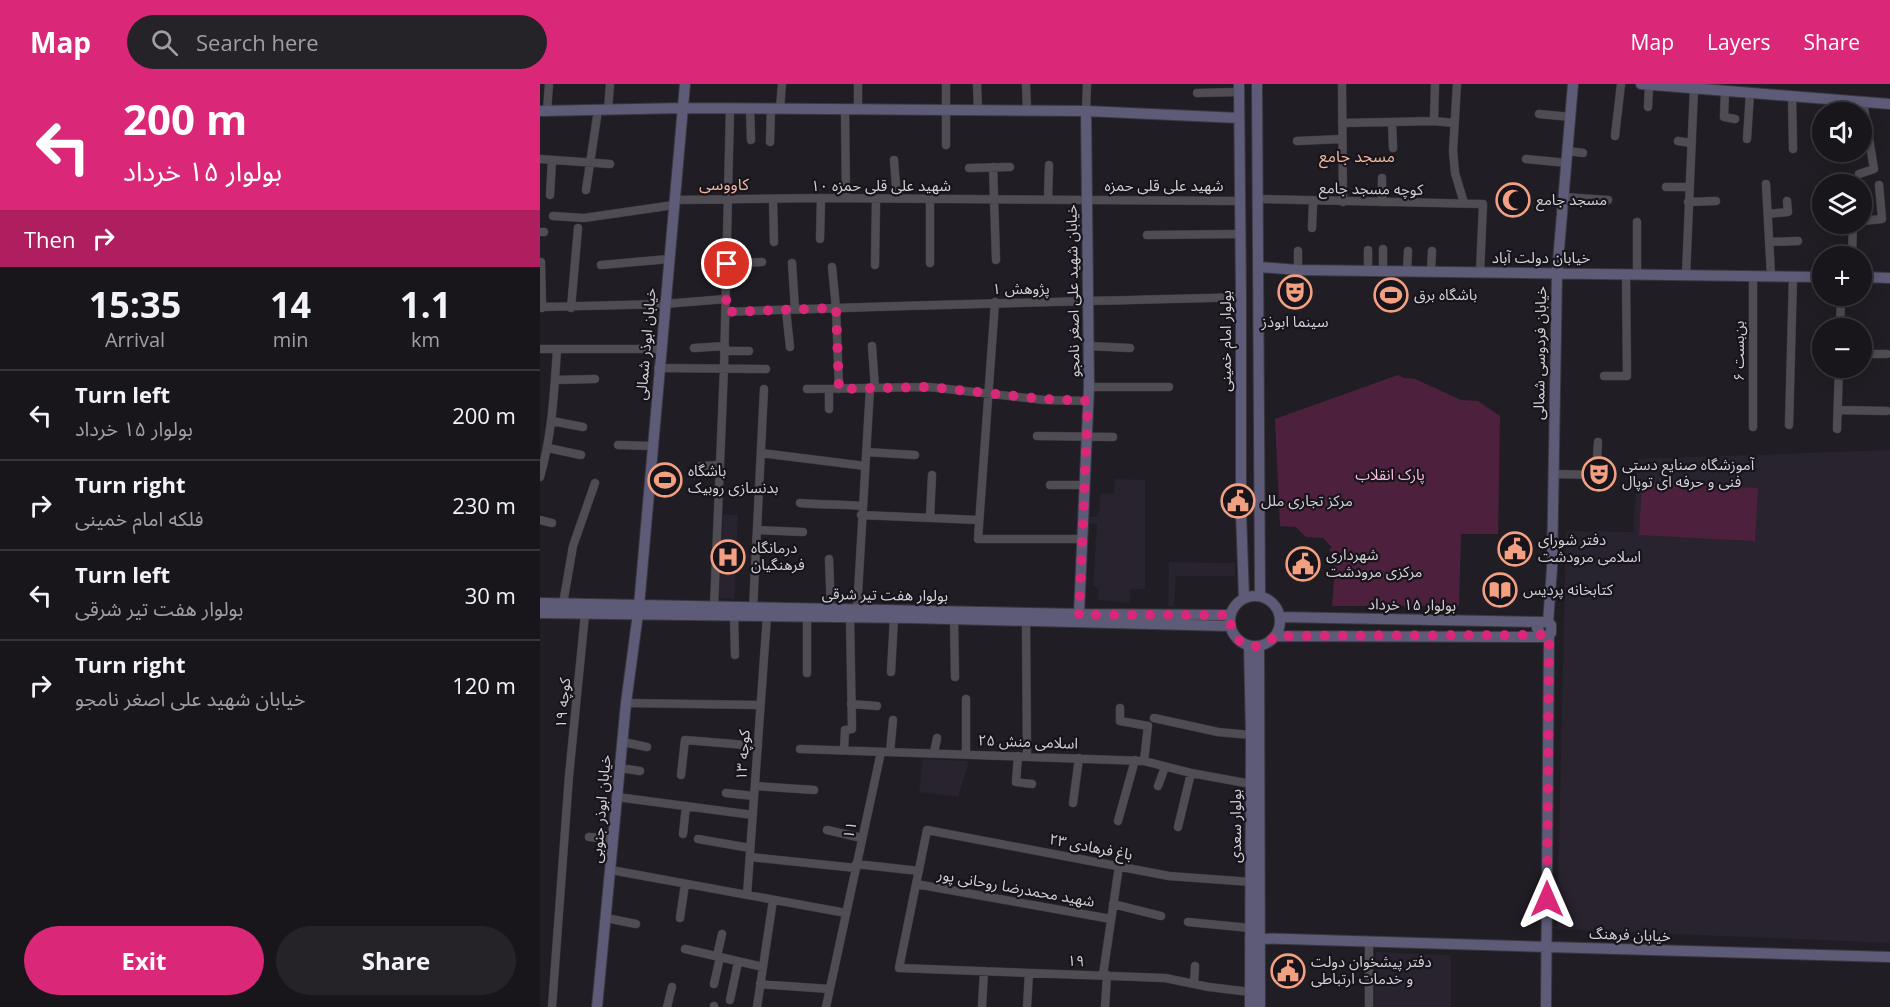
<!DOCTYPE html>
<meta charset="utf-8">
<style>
body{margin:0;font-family:"Open Sans","Noto Sans Arabic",sans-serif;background:#252328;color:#f1f3f6;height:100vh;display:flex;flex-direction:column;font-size:22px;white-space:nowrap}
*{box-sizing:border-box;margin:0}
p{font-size:20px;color:#9f9fa3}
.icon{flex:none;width:33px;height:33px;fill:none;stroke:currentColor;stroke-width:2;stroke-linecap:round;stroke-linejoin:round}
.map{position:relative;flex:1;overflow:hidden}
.sheet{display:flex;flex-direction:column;background:#18161b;width:540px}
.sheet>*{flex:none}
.banner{background:#db2777;color:#fff;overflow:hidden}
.buttons{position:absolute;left:1272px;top:18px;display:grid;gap:12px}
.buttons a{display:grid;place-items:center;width:60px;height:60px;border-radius:50%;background:#18161b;box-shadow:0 3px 15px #0003,0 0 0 2px #36353a;font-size:30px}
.pin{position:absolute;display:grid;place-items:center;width:51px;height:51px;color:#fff;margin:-26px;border:3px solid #fff;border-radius:50%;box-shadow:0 2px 6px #0007}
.me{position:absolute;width:66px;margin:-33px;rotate:0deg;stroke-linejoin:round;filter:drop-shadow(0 0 4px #0008)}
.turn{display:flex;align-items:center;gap:21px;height:126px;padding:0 24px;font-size:27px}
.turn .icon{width:78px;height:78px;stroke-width:2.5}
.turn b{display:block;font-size:42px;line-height:51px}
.then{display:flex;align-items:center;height:57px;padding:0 24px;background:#0003;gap:12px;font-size:22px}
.eta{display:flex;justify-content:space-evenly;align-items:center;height:102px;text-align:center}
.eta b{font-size:36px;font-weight:700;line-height:42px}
.action{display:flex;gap:12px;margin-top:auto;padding:12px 24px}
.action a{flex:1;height:69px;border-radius:36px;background:#db2777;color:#fff;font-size:24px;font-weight:700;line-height:69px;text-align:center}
.action a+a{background:#252328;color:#f1f3f6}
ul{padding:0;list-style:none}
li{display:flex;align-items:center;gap:18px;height:90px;padding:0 24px;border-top:2px solid #36353a}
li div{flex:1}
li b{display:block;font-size:22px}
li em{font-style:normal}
header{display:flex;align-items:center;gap:36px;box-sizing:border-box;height:84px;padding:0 30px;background:#db2777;color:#fff}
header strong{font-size:28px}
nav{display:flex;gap:33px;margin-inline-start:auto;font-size:21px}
.search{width:420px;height:54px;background:#252328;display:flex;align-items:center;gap:15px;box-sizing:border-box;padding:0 21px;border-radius:33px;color:#9f9fa3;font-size:22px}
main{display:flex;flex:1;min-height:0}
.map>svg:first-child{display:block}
.built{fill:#28232f}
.green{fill:#4d213d}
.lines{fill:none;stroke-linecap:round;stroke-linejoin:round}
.street-casing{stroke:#3a383d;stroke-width:9}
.secondary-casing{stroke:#3a383d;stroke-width:12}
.street{stroke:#4f4c54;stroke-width:8}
.secondary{stroke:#5e5b78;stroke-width:10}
.route{stroke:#db2777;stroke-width:10;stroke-dasharray:0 18}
.labels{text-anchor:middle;stroke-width:4.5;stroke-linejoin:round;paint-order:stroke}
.street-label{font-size:15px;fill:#d3d1d6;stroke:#17141b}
.poi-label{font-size:15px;fill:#d3d1d6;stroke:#17141b;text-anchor:start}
.park-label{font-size:15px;fill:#fdbce2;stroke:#17141b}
.neighbourhood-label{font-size:16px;fill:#f5b79f;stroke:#17141b}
</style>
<header>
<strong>Map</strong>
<div class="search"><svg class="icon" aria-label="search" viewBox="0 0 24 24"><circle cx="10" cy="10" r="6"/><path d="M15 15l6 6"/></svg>Search here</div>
<nav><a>Map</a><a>Layers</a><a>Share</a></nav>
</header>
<main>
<section class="sheet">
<div class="banner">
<div class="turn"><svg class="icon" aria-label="left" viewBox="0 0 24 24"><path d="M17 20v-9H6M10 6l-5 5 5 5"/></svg><div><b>200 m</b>بولوار ۱۵ خرداد</div></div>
<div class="then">Then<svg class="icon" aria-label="right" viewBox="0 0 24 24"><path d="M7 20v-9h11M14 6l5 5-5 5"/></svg></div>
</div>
<div class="eta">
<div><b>15:35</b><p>Arrival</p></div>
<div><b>14</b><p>min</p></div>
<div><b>1.1</b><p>km</p></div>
</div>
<ul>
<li><svg class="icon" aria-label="left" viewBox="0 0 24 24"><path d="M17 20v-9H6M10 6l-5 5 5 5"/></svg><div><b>Turn left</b><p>بولوار ۱۵ خرداد</p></div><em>200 m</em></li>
<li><svg class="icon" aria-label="right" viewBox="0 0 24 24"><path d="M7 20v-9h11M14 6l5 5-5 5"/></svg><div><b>Turn right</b><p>فلکه امام خمینی</p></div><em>230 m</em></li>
<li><svg class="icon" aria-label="left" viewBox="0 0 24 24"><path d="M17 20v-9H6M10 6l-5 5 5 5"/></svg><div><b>Turn left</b><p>بولوار هفت تیر شرقی</p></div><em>30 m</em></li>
<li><svg class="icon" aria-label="right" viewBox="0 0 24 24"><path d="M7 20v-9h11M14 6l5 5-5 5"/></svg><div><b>Turn right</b><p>خیابان شهید علی اصغر نامجو</p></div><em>120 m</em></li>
</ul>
<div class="action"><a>Exit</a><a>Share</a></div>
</section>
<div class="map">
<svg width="1350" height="923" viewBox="0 0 1350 923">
<rect width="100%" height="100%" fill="#201e24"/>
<path class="built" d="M1350,366V859L1017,845L1026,447L1093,448L1098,375Z
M575,395L605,396V505H591L589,519L558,516L559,504L553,501L557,440L549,439V433H558L561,409L574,410Z
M183,431H198L194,515L179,514Z
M629,478L695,479V492H636L634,522H628Z
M383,675L429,677L418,713L379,708Z
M836,868L911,871V923H834Z"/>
<path class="green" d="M858,291L864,294L875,295L921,316L938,317L960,332L958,450H921L919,522H792L796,472L789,466L792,463L783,454L766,453L756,443L740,442L735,335Z
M1102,398L1218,404L1215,457L1099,451Z"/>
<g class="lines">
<g class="street-casing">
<path id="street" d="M437,0L438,26
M486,0L487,26
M802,0L803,118
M917,0L913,67L915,89L924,119
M1185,7L1184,33L1195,35
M657,9L699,8
M1252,12L1253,65
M1108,23L1109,1
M210,24L211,56
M240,24L242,0
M305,25L306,114
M318,25V0
M68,26L70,0
M7,27L9,0
M546,27L547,0
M999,30L1031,33
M894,37L895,0
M852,38L853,64
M802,39L894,37L914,39
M1075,52L1081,0
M1207,55L1210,9
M757,57L802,55
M1138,57L1151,59
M230,58L231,24
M406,61V0
M1028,67L1043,69
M0,75L70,80
M986,75L1027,79
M354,76L357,115
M453,83L456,176
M429,84L470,83
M1319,90L1334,85L1323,18
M842,94V118
M1297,97V100
M1226,100L1231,192
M1126,103H1149
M46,106L58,26
M10,111L12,76
M1024,113L1068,116
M233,115L234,158
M508,115L509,81
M718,115L943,120L940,189
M134,116L281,114L700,117
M390,116V179
M1148,118L1176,117
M1228,130L1248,128L1247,117
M13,132L44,134L134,121
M1322,137L1342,135L1339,101
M1097,138V190
M772,144L773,118
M0,148H4
M607,151L701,150
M280,155L281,114
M1229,158L1258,157
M1312,172L1313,140
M1,178L2,224
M252,179L255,225
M187,180L222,178
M61,181L129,175
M335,181L336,115
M292,183L296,224L299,305
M758,186V167
M828,187V166
M843,187V165
M867,188L868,167
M891,188L892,167
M1146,191L1154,4
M455,218L438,455H542
M0,223L124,220L186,215
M31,224L38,144
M246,226L250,263
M186,228C358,221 529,218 701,213
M1300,244L1301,212
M332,262L335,304
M548,262L590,264
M154,264L185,262
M0,265H120
M185,267H209
M1322,270H1347
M118,284L226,285
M1064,292H1087L1086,190
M15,296L55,295
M549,303H629
M267,305L389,303L504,316L548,317
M289,325V305
M1298,326L1347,327
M12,337L43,343
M1249,341L1253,193
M1213,343V192
M1297,345L1299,284
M497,352L573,353
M78,361L112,362
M8,364L41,371
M326,368L375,371
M221,369L325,382
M161,382L180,381
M1014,390L1056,391L1058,358
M0,393C12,351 14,310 17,266
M510,401H544
M260,419C282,421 300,420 322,422
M321,431L439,436
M390,434L392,391
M0,436L12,439
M217,446L263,448
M289,475L291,526
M23,520L33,462L55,399
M174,523L184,284L190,24
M213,525L224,305
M317,526L330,304
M194,532L195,571
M267,533V589
M414,535L415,593
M486,537L487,672
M351,588L354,534
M426,615V670
M86,619L220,621
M311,620L337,622
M580,624V637L608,642L604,677
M614,634L678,648L711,651
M83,658L107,663
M260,665L604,677L651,689L711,700
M304,666L305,646L312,645L310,533
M350,668L353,636
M394,669L397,654
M478,672L476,698L492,700
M80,684L100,687
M141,691L145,656L218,662
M215,702L274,706
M618,702L625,683
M186,709L214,712
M77,713L213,731
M533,719L539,674
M578,737L595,676
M638,743L651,689
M287,746L322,754
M143,750L146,722
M49,753L73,755
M158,755L210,764
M210,773L316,784
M316,780L379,787
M71,786L306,829
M376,800L571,835
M207,811L227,532
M573,820L621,832
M66,834L96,840
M140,834L145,800
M648,838L710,844
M145,865L223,883
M177,872L182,850
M563,891L579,782
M174,900L180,873
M220,900L289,905
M654,900L655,882
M710,908L669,903L625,894L359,884L387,746L629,792L711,798
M190,916L198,878
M12,923L29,692L45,530
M127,923L132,903
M174,923V922
M217,923L233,816
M286,923L341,668
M442,923L444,887
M487,923L489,889
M565,923L567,891
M829,923V858"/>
</g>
<g class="secondary-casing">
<path id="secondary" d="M699,0L701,213V428L704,514
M717,0L720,512
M1101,0L1350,20
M0,27L143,24L546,27L699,34
M719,183L758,186L1282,193
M1322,193L1350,194
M690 537a25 25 0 1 1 50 0a25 25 0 1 1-50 0Z
M0,519L539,530L690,531
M0,529L372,534L690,542
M539,530L549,303L546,27
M740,533L1003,538
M1008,539L1012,484L1017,189L1033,0
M735,552L1005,553L1011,549V541C1006,536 1001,537 997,544L1001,551
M709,562L711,651L710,923
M719,562L720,923
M710,854L1350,873
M57,923L86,619L99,522L145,0
M1006,923L1009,551"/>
</g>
<use href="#street" class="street"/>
<use href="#secondary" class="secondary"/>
</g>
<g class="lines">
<path class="route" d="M187,180L186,228L296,224L299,305L389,303L504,315L548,317L539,531H690C689,559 715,574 735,552L1009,551L1007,815"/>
</g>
<defs>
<g id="mosque-ring" transform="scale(1.725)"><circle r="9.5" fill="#17141b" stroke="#f2a081" stroke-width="1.5"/><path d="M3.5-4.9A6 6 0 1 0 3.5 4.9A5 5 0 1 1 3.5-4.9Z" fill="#f2a081"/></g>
<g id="theatre-ring" transform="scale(1.725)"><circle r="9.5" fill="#17141b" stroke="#f2a081" stroke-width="1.5"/><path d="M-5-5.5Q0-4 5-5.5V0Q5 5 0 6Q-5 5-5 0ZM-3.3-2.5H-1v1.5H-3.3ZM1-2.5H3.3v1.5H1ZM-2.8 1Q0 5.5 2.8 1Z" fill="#f2a081"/></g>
<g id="stadium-ring" transform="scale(1.725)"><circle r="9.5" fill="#17141b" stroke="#f2a081" stroke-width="1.5"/><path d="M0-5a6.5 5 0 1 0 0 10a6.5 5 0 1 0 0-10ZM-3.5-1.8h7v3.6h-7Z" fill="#f2a081"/></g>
<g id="civic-ring" transform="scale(1.725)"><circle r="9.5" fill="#17141b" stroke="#f2a081" stroke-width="1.5"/><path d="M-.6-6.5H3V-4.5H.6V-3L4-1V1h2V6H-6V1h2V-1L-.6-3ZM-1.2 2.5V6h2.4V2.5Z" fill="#f2a081"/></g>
<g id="hospital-ring" transform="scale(1.725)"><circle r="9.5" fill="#17141b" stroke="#f2a081" stroke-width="1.5"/><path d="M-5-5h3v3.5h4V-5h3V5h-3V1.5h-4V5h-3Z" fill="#f2a081"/></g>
<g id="library-ring" transform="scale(1.725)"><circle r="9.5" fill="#17141b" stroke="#f2a081" stroke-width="1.5"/><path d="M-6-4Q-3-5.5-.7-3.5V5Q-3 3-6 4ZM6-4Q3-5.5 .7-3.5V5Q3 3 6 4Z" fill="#f2a081"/></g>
</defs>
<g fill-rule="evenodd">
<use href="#mosque-ring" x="973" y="116"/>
<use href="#theatre-ring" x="755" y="208"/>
<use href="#stadium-ring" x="851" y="211"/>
<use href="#theatre-ring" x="1059" y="390"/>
<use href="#stadium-ring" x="125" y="396"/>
<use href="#civic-ring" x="698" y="417"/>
<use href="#civic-ring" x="975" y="465"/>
<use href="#hospital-ring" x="188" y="473"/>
<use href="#civic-ring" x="763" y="480"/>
<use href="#library-ring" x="960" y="506"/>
<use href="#civic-ring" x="748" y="887"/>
</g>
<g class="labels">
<g class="street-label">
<text x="341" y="107">شهید علی قلی حمزه ۱۰</text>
<text x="624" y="107">شهید علی قلی حمزه</text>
<text transform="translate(831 105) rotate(1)" y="5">کوچه مسجد جامع</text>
<text x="1001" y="179">خیابان دولت آباد</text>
<text x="481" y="210">پژوهش ۱</text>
<text transform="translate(533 207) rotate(-91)" y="5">خیابان شهید علی اصغر نامجو</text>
<text transform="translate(686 257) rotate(-90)" y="5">بولوار امام خمینی</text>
<text transform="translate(106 260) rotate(-85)" y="5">خیابان ابوذر شمالی</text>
<text transform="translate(1199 267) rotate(-90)" y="5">بن‌بست ۶</text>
<text transform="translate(1000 269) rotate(-89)" y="5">خیابان فردوسی شمالی</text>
<text transform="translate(345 511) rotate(1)" y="5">بولوار هفت تیر شرقی</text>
<text transform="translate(872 521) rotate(1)" y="5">بولوار ۱۵ خرداد</text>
<text transform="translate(23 619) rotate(-85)" y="5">کوچه ۱۹</text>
<text transform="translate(488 658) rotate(2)" y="5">اسلامی منش ۲۵</text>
<text transform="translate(203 671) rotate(-86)" y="5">کوچه ۱۳</text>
<text transform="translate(61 725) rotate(-85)" y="5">خیابان ابوذر جنوبی</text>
<text transform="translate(696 742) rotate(-90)" y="5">بولوار سعدی</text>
<text transform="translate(310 746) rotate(-78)" y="5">۱۱</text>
<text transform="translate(551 763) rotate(11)" y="5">باغ فرهادی ۲۳</text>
<text transform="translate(476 804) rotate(10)" y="5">شهید محمدرضا روحانی پور</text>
<text transform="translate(1090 851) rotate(2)" y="5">خیابان فرهنگ</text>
<text transform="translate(536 877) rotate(2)" y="5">۱۹</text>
</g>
<g class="poi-label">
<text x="996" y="121">مسجد جامع</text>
<text x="874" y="216">باشگاه برق</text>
<text x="755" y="243" text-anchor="middle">سینما ابوذز</text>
<text x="1082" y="386">آموزشگاه صنایع دستی<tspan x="1082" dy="17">فنی و حرفه ای توپال</tspan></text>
<text x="148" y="392">باشگاه<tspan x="148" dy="17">بدنسازی روبیک</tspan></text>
<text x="721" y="422">مرکز تجاری ملل</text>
<text x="998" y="461">دفتر شورای<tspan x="998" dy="17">اسلامی مرودشت</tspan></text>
<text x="211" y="469">درمانگاه<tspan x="211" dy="17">فرهنگیان</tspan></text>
<text x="786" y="476">شهرداری<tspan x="786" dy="17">مرکزی مرودشت</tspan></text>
<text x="983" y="511">کتابخانه پردیس</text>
<text x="771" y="883">دفتر پیشخوان دولت<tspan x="771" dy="17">و خدمات ارتباطی</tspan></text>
</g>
<g class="park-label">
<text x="850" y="396">پارک انقلاب</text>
</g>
<g class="neighbourhood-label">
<text x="817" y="78">مسجد جامع</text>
<text x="184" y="106">کاووسی</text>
</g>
</g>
</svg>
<div class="buttons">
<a><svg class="icon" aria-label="sound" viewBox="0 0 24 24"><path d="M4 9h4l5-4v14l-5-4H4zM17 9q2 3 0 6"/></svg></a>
<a><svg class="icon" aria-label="layers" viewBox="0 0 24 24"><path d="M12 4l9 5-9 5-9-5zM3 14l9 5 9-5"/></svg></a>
<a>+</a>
<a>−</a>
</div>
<div class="pin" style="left:187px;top:180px;background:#d93025"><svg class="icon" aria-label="arrive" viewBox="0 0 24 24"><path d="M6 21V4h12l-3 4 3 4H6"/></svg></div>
<svg class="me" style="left:1007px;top:815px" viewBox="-20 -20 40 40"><path d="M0-17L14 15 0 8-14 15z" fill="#db2777" stroke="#fff" stroke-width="4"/></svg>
</div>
</main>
